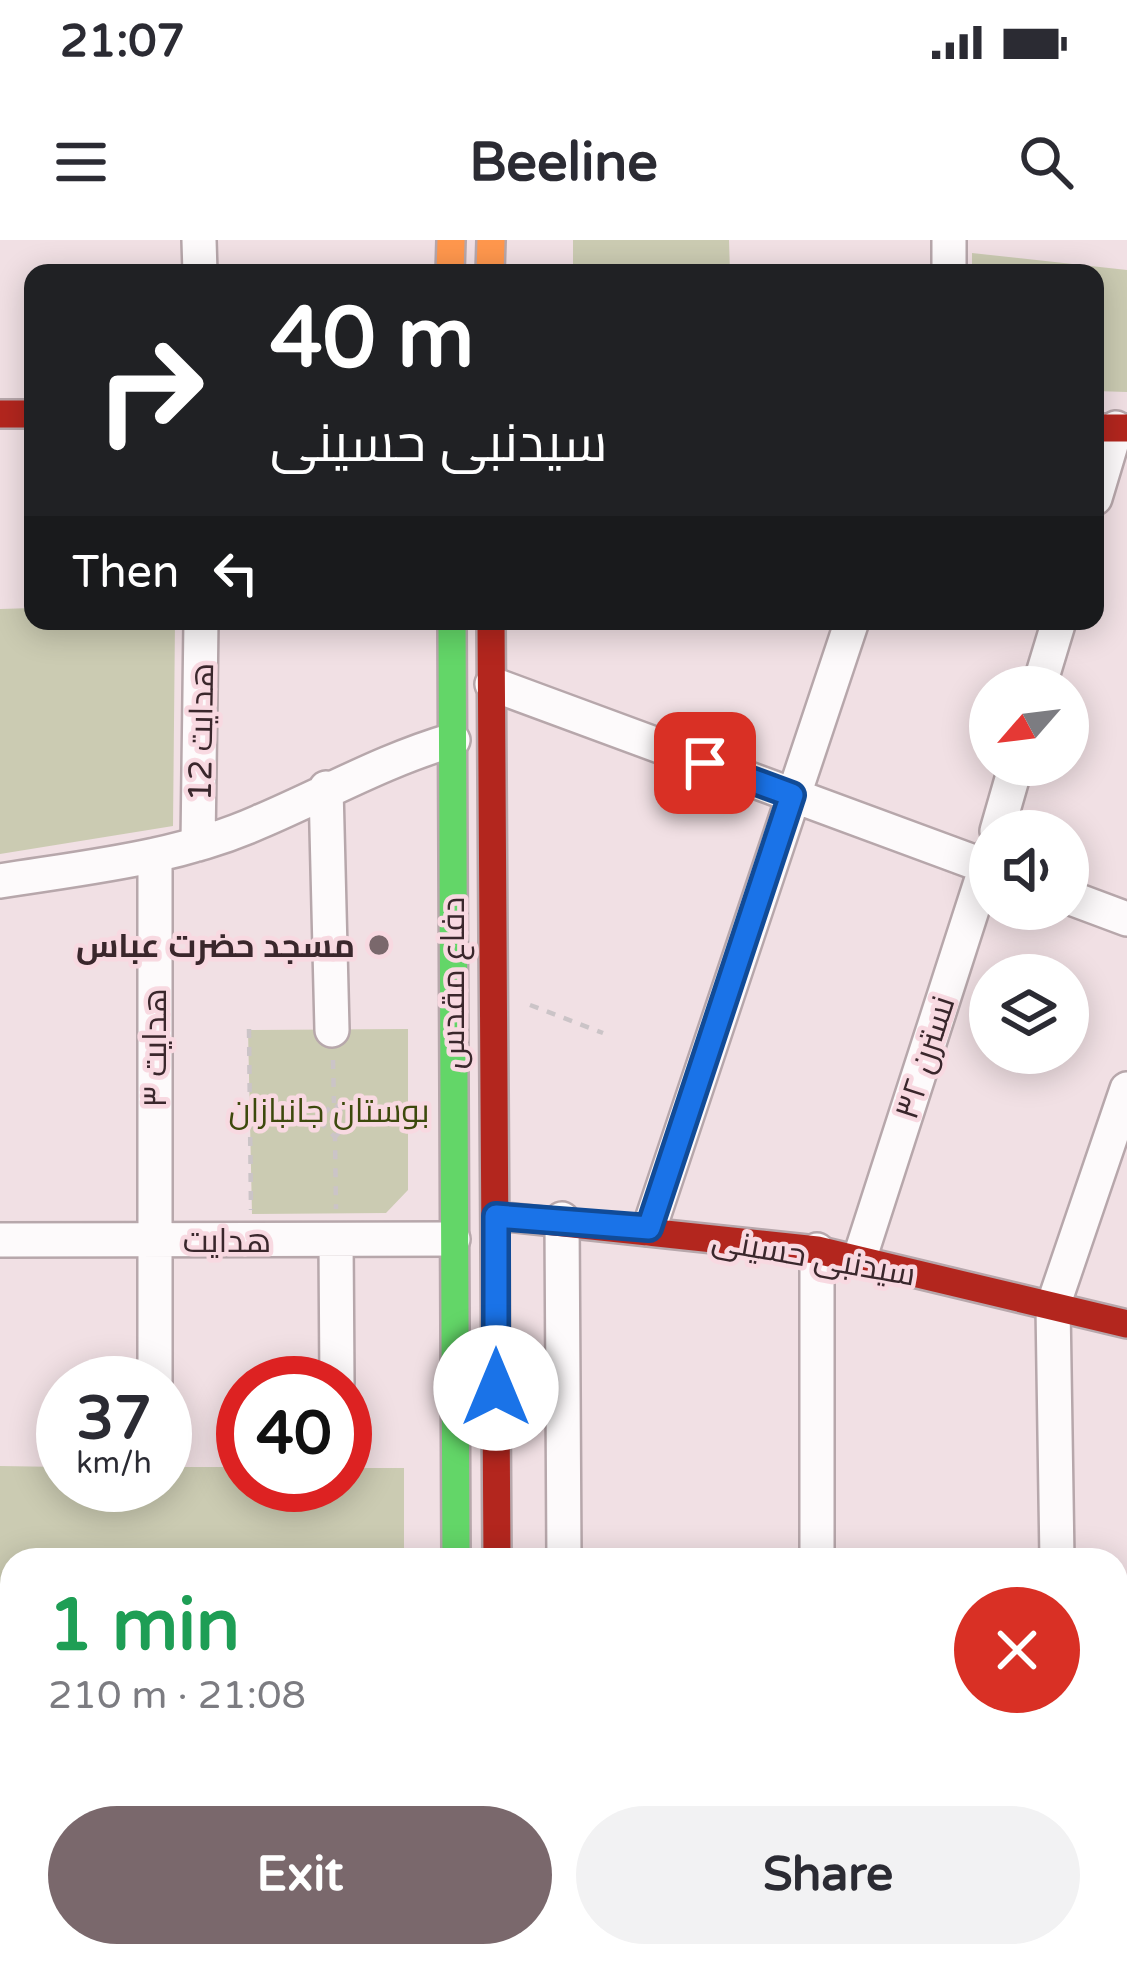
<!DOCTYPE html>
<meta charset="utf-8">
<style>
body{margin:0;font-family:"Varela Round",Cairo,sans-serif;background:#f2f2f3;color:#2b2b33;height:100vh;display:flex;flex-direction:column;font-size:45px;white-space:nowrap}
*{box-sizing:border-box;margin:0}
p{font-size:39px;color:#7c7c81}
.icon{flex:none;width:66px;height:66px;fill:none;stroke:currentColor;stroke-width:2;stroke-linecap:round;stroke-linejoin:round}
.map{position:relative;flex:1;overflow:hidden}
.details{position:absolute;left:0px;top:1308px;width:1128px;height:420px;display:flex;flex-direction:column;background:#fff;border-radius:36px 36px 0 0;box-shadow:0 6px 30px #0003}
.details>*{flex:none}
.guide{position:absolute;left:24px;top:24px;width:1080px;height:366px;border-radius:24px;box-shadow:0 6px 30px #0003;background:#202124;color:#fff;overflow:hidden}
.needle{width:78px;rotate:242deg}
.fabs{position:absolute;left:969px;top:426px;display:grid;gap:24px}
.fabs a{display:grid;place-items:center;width:120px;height:120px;border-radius:50%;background:#fff;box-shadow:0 6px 30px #0003;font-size:60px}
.speed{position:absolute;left:36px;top:1116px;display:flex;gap:24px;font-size:60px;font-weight:700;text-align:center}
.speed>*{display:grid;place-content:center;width:156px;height:156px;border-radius:50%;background:#fff;box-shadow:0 6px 30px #0003;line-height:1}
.speed small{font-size:30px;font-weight:400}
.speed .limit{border:18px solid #d22;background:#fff;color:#111}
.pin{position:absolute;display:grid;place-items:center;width:102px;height:102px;color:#fff;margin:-51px;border-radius:24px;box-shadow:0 6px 18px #0006}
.me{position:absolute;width:132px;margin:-66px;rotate:0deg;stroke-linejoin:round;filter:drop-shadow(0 0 9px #0008)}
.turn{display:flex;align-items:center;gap:42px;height:252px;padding:0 48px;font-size:54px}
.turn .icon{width:156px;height:156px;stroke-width:2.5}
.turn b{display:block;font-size:84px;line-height:102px}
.then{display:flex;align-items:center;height:114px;padding:0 48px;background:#0003;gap:24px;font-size:45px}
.round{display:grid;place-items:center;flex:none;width:126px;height:126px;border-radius:63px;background:#f2f2f3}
.overview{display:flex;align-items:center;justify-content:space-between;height:204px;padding:0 48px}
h1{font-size:72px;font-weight:700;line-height:90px;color:#1e9e55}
.primary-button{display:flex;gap:24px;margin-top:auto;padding:24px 48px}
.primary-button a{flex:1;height:138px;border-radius:72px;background:#7a686c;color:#fff;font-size:48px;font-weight:700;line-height:138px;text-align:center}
.primary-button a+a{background:#f2f2f3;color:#2b2b33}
.status{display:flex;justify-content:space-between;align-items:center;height:84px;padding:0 60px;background:#fff;direction:ltr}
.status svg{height:33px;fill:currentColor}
header{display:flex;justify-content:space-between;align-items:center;height:156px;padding:0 48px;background:#fff;font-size:54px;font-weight:700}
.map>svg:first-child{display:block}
.green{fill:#cbcbb2}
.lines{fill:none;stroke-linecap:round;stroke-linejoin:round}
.street-casing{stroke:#b7a7ab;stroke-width:38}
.fast-casing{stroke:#b7a7ab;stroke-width:32}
.slow-casing{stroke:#b7a7ab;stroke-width:32}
.jam-casing{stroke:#b7a7ab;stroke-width:32}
.path{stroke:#cbc4c7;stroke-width:4.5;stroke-dasharray:9 9;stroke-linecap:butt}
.street{stroke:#fdfafb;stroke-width:33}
.fast{stroke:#63d668;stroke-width:27}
.slow{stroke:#ff974d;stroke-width:27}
.jam{stroke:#b3261e;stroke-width:27}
.route-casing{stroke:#114b97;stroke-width:30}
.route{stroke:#1a73e8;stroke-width:21}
.poi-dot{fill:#7a686c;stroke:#f8d9e1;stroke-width:4.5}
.labels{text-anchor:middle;stroke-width:9;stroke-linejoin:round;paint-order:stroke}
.street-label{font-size:33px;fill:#3a272c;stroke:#f8d9e1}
.poi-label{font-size:33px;font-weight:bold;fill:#3a272c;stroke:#f8d9e1;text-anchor:end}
.park-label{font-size:33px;fill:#3d490d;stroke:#f8d9e1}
</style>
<div class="status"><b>21:07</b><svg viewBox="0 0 49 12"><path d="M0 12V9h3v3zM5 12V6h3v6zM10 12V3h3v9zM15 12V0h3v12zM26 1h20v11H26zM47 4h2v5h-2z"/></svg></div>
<header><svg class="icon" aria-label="menu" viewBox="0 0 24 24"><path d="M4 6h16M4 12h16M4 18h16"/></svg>Beeline<svg class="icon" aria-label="search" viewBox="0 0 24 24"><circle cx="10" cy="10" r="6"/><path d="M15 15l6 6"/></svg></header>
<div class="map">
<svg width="1127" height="1728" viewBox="0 0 1127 1728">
<rect width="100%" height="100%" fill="#f1e0e4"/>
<path class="green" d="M573,0H729L730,33H573Z
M972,13L1127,30V152L1095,151V33H972Z
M33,368V381H175L173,586L0,614V369Z
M408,789V950L386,973L252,974L248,790Z
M0,1226L63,1227V1245H165V1227H243V1245H345V1228H404V1320H12V1388H0Z"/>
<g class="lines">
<g class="street-casing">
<path id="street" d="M199,0L200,33
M949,0V33
M1095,258L1116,188
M492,444L990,628
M1039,447L1059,381
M326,548L332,790
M997,591L1016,525
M198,604L201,381
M0,641C87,627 178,618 259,582C325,554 384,520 453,500
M1068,657L1127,679
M562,979L564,1320
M649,989L852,381
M0,1000L453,999
M336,1000L337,1143
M817,1010V1320
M859,1020L990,614
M155,1143V615
M1057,1320L1053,1066L1127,849
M1063,1716V1728
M564,1728V1716
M817,1728V1716"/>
</g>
<g class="fast-casing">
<path id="fast" d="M452,381L456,1320
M460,1716V1728"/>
</g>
<g class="slow-casing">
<path id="slow" d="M450,33L451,0
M490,33L491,0
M1116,1471H1127
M499,1716V1728"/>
</g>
<g class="jam-casing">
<path id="jam" d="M0,174H33
M1095,188H1127
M491,381L497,1320
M496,976L817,1010L1127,1084"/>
</g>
<path class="path" d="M530,765L603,793
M249,789L251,970
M333,820L334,863
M351,880L418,879
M249,883L316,880
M335,897L351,880L334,863L318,880L335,897L336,969"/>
<use href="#street" class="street"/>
<use href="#fast" class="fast"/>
<use href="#slow" class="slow"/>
<use href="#jam" class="jam"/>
</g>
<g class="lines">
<g class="route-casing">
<path id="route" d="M496,1148V976L649,988L792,555L705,523"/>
</g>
<use href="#route" class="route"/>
</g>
<circle class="poi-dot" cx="379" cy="705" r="12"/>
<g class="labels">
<g class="street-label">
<text transform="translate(200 492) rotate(-89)" y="12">هدایت 12</text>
<text transform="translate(452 743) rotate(-90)" y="12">دفاع مقدس</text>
<text transform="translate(154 808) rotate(-90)" y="12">هدایت ۳</text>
<text transform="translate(924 817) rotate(-72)" y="12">نسترن ۳۲</text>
<text x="227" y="1012">هدایت</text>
<text transform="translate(814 1016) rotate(10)" y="12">سیدنبی حسینی</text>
</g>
<g class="poi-label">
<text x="355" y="717">مسجد حضرت عباس</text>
</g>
<g class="park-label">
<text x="329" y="882">بوستان جانبازان</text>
</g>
</g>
</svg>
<div class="fabs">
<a><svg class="needle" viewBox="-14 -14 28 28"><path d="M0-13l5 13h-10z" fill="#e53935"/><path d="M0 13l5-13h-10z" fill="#7c7c81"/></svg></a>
<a><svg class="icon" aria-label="sound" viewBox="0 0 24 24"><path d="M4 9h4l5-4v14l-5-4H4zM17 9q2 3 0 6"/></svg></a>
<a><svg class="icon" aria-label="layers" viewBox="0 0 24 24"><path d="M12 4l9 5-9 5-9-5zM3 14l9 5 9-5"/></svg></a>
</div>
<div class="speed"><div>37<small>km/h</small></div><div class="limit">40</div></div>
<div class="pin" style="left:705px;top:523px;background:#d93025"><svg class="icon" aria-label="arrive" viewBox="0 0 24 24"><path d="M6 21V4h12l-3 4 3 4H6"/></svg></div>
<svg class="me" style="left:496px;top:1148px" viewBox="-20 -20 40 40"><circle r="19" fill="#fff"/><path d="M0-13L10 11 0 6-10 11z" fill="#1a73e8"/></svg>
<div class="guide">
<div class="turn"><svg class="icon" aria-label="right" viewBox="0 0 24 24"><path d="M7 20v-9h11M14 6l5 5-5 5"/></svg><div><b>40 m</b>سیدنبی حسینی</div></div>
<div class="then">Then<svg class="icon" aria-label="left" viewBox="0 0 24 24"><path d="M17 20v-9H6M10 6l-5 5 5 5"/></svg></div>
</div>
<section class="details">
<div class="overview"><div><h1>1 min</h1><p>210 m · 21:08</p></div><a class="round" style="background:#d93025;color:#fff"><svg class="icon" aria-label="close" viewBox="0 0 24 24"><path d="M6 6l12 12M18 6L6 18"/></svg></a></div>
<div class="primary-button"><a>Exit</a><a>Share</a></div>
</section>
</div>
